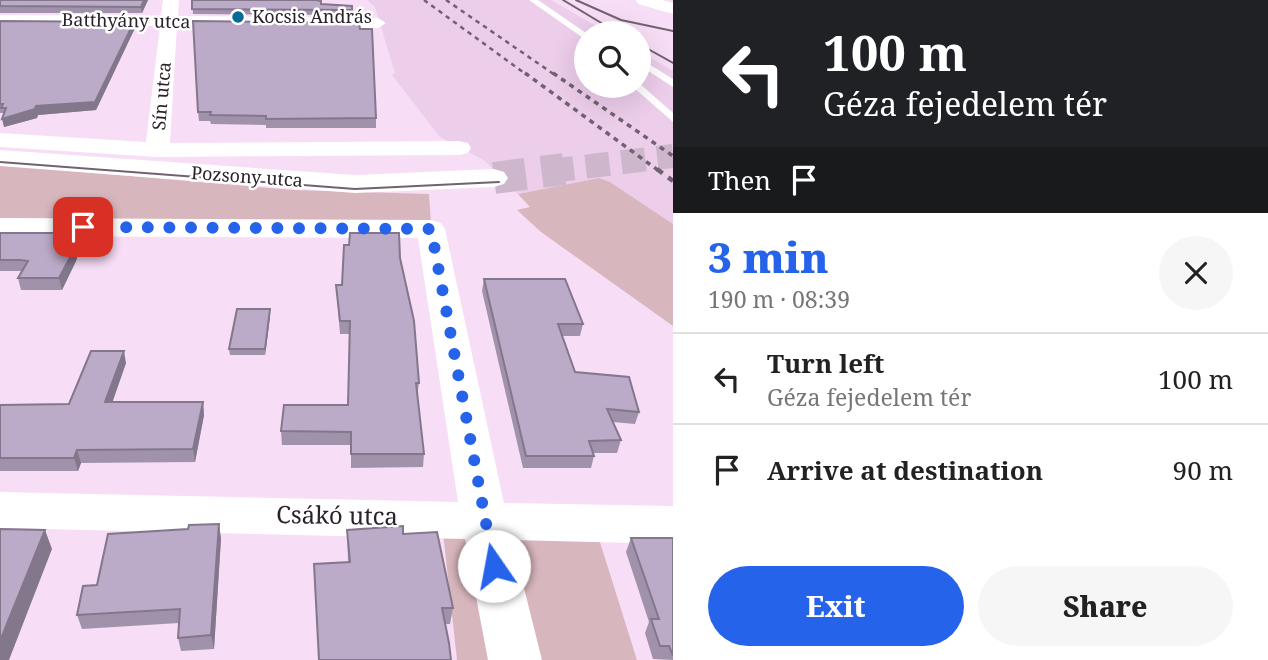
<!DOCTYPE html>
<meta charset="utf-8">
<style>
body{margin:0;font-family:"Noto Serif",serif;background:#f6f6f6;color:#222;height:100vh;display:flex;flex-direction:column;font-size:26px;white-space:nowrap}
*{box-sizing:border-box;margin:0}
p{font-size:23px;color:#767676}
.icon{flex:none;width:38px;height:38px;fill:none;stroke:currentColor;stroke-width:2;stroke-linecap:round;stroke-linejoin:round}
.map{position:relative;flex:1;overflow:hidden}
.side{display:flex;flex-direction:column;background:#fff;width:595px}
.side>*{flex:none}
.banner{background:#202124;color:#fff;overflow:hidden}
.buttons{position:absolute;left:574px;top:21px;display:grid;gap:14px}
.buttons a{display:grid;place-items:center;width:77px;height:77px;border-radius:50%;background:#fff;box-shadow:0 7px 28px #0002;font-size:35px}
.pin{position:absolute;display:grid;place-items:center;width:60px;height:60px;color:#fff;margin:-30px;border-radius:14px;box-shadow:0 4px 10px #0006}
.me{position:absolute;width:77px;margin:-38px;rotate:348deg;stroke-linejoin:round;filter:drop-shadow(0 0 5px #0008)}
.turn{display:flex;align-items:center;gap:24px;height:147px;padding:0 35px;font-size:32px}
.turn .icon{width:91px;height:91px;stroke-width:2.5}
.turn b{display:block;font-size:49px;line-height:60px}
.then{display:flex;align-items:center;height:66px;padding:0 35px;background:#0003;gap:14px;font-size:26px}
.round{display:grid;place-items:center;flex:none;width:74px;height:74px;border-radius:37px;background:#f6f6f6}
.summary{display:flex;align-items:center;justify-content:space-between;height:119px;padding:0 35px}
h1{font-size:42px;font-weight:800;line-height:52px;color:#2563eb}
.button{display:flex;gap:14px;margin-top:auto;padding:14px 35px}
.button a{flex:1;height:80px;border-radius:42px;background:#2563eb;color:#fff;font-size:28px;font-weight:800;line-height:80px;text-align:center}
.button a+a{background:#f6f6f6;color:#222}
ul{padding:0;list-style:none}
li{display:flex;align-items:center;gap:21px;height:91px;padding:0 35px;border-top:2px solid #e0e0e0}
li div{flex:1}
li b{display:block;font-size:26px}
li em{font-style:normal}
main{display:flex;flex:1;min-height:0}
.map>svg:first-child{display:block}
.built{fill:#eccdea}
.green{fill:#d8b6bd}
.lines{fill:none;stroke-linecap:round;stroke-linejoin:round}
.tertiary-tunnel-far1{stroke:#ceb7cc;stroke-width:24;stroke-dasharray:24 12;stroke-linecap:butt}
.tertiary-tunnel{stroke:#ceb7cc;stroke-width:32;stroke-dasharray:32 16;stroke-linecap:butt}
.service{fill:#fff;fill-rule:evenodd}
.minor{fill:#fff;fill-rule:evenodd}
.tertiary{fill:#fff;fill-rule:evenodd}
.tram{stroke:#716270;stroke-width:2}
.rail-far2{stroke:#716270;stroke-width:2.5;stroke-dasharray:4.5 4.5;stroke-linecap:butt}
.rail-far1{stroke:#716270;stroke-width:3.5;stroke-dasharray:5 5;stroke-linecap:butt}
.rail{stroke:#716270;stroke-width:4.5;stroke-dasharray:7 7;stroke-linecap:butt}
.wall{fill:#a192ac}
.shaded-wall{fill:#83778c}
.building{fill:#bbaac8;stroke:#83778c;stroke-width:2}
.route{stroke:#2563eb;stroke-width:12;stroke-dasharray:0 21.6}
.poi-dot{fill:#066a98;stroke:#fff;stroke-width:2.5}
.labels{text-anchor:middle;stroke-width:5;stroke-linejoin:round;paint-order:stroke}
.far-poi-label{font-size:18px;fill:#2a212a;stroke:#fff;text-anchor:start}
.far-street-label{font-size:18px;fill:#2a212a;stroke:#fff}
.near-street-label{font-size:24px;fill:#2a212a;stroke:#fff}
</style>
<main>
<div class="map">
<svg width="673" height="660" viewBox="0 0 673 660">
<rect width="100%" height="100%" fill="#f7ddf5"/>
<path class="built" d="M367,0H551L608,33H586V86H639V51L673,71V224L610,182L599,178L518,194L485,161L440,137L392,75L395,73L375,7Z"/>
<path class="green" d="M0,165L293,190L429,194L431,224L0,219Z
M599,178L610,182L673,224V326L541,232L517,210L530,207L518,194Z
M443,532L598,536L637,660H457Z"/>
<g class="lines">
<path class="tertiary-tunnel-far1" d="M550,171L673,156"/>
<path class="tertiary-tunnel" d="M494,178L564,169"/>
<path class="service" d="M529,0H538L586,33V40Z
M639,58L673,79V87L639,65Z
M639,83L673,113V122L632,86H639Z"/>
<path class="minor" d="M163,0H179L178,16L378,18L386,23L378,28L177,26L170,143L459,141L468,143L471,148L468,153L459,155L157,157L0,147V133L146,142L160,26L0,25V15L161,16Z
M0,218L431,220L441,223L445,229L504,503L673,506V544L512,540L542,660H488L465,539L0,528V492L458,502L418,238L0,236Z"/>
<path class="tertiary" d="M636,0H662L673,3V14L638,4Z
M0,150L355,175L494,169L504,172L508,178L504,184L494,187L355,193L0,166Z"/>
<path class="tram" d="M563,0L618,33
M576,0L621,20L673,31
M639,44L673,63
M0,162L355,189L499,182"/>
<path class="rail-far2" d="M424,0L527,75
M446,0L555,75"/>
<path class="rail-far1" d="M525,73L659,171
M553,73L673,156"/>
<path class="rail" d="M657,169L673,181"/>
</g>
<path class="wall" d="M0,0H148L142,13H0Z
M192,0L317,1L321,4L352,6V15L193,14Z
M0,21L135,28L96,110L38,115L37,118L4,127L3,113H0Z
M198,112L376,118V128H266V125L211,124L210,121H199Z
M0,233L81,244L76,261L62,290H21L18,278L22,271H0Z
M400,258L419,383L417,396L424,454L423,467L351,468V445H282L281,431L348,405L350,334H340L336,285H342Z
M484,279L583,324L580,336H562L575,372L639,412L635,424L613,422L621,440L617,453H594V456L591,468H523L482,291Z
M270,309V316L265,355H230L229,349Z
M126,363L112,402H203L204,415L195,462L81,463L78,471H0V405L69,404Z
M347,530L403,534L453,608L450,624H445L348,562Z
M221,538L214,649L181,651L178,638L179,623L82,629L77,615L97,585Z
M631,538H673V660L653,659L645,633L649,622L626,552Z"/>
<path class="shaded-wall" d="M144,0H148L142,13L141,7Z
M134,22L135,28L96,110L38,115L37,118L4,127L2,119L36,106Z
M79,233L81,244L76,261L62,290L59,278Z
M270,309V316L265,355V349Z
M124,351L126,363L108,415L105,402Z
M203,402L204,415L195,462L193,449Z
M77,450L81,463L78,471L74,458Z
M219,524L221,538L214,649L211,635Z
M45,530L52,549L9,660H0V641Z"/>
<path class="building" d="M0,0H144L141,7L0,6Z
M192,0H316L321,1V4L352,6V10L192,9Z
M0,21L134,22L95,102L36,106L35,109L2,119L6,108H1L3,104H0Z
M193,21L359,23L360,29H372L376,118L266,119V116L210,115L211,112H198Z
M0,233H79L74,250L59,278H18L28,261L20,260H0Z
M350,233H399L400,258L414,321L419,383H416L424,454H351V432L281,431L284,405H348L350,321H340L336,285H342L344,245H349Z
M484,279H565L583,324H558L575,372L629,377L639,412L607,409L621,440L589,441L594,456H526Z
M237,309H270L265,349H229Z
M91,351H124L105,402H203L193,449L77,450L74,458H0V405L69,404Z
M219,524L211,635L178,638L180,609L77,615L83,586L97,585L108,534L188,529L189,525Z
M403,526V534L437,532L453,608H442L449,643L451,660H319L314,564L350,562L347,530Z
M0,529L45,530L0,641Z
M631,538H673V656L669,646H660L651,619H659Z"/>
<g class="lines">
<path class="route" d="M83,227L431,229L494,566"/>
</g>
<circle class="poi-dot" cx="238" cy="17" r="7"/>
<g class="labels">
<g class="far-poi-label">
<text x="252" y="23">Kocsis András</text>
</g>
<g class="far-street-label">
<text transform="translate(126 21) rotate(1)" y="6">Batthyány utca</text>
<text transform="translate(162 96) rotate(-85)" y="6">Sín utca</text>
<text transform="translate(247 177) rotate(4)" y="6">Pozsony utca</text>
</g>
<g class="near-street-label">
<text transform="translate(337 516) rotate(1)" y="8">Csákó utca</text>
</g>
</g>
</svg>
<div class="buttons">
<a><svg class="icon" aria-label="search" viewBox="0 0 24 24"><circle cx="10" cy="10" r="6"/><path d="M15 15l6 6"/></svg></a>
</div>
<div class="pin" style="left:83px;top:227px;background:#d93025"><svg class="icon" aria-label="arrive" viewBox="0 0 24 24"><path d="M6 21V4h12l-3 4 3 4H6"/></svg></div>
<svg class="me" style="left:494px;top:566px" viewBox="-20 -20 40 40"><circle r="19" fill="#fff"/><path d="M0-13L10 11 0 6-10 11z" fill="#2563eb"/></svg>
</div>
<section class="side">
<div class="banner">
<div class="turn"><svg class="icon" aria-label="left" viewBox="0 0 24 24"><path d="M17 20v-9H6M10 6l-5 5 5 5"/></svg><div><b>100 m</b>Géza fejedelem tér</div></div>
<div class="then">Then<svg class="icon" aria-label="arrive" viewBox="0 0 24 24"><path d="M6 21V4h12l-3 4 3 4H6"/></svg></div>
</div>
<div class="summary"><div><h1>3 min</h1><p>190 m · 08:39</p></div><a class="round"><svg class="icon" aria-label="close" viewBox="0 0 24 24"><path d="M6 6l12 12M18 6L6 18"/></svg></a></div>
<ul>
<li><svg class="icon" aria-label="left" viewBox="0 0 24 24"><path d="M17 20v-9H6M10 6l-5 5 5 5"/></svg><div><b>Turn left</b><p>Géza fejedelem tér</p></div><em>100 m</em></li>
<li><svg class="icon" aria-label="arrive" viewBox="0 0 24 24"><path d="M6 21V4h12l-3 4 3 4H6"/></svg><div><b>Arrive at destination</b></div><em>90 m</em></li>
</ul>
<div class="button"><a>Exit</a><a>Share</a></div>
</section>
</main>
